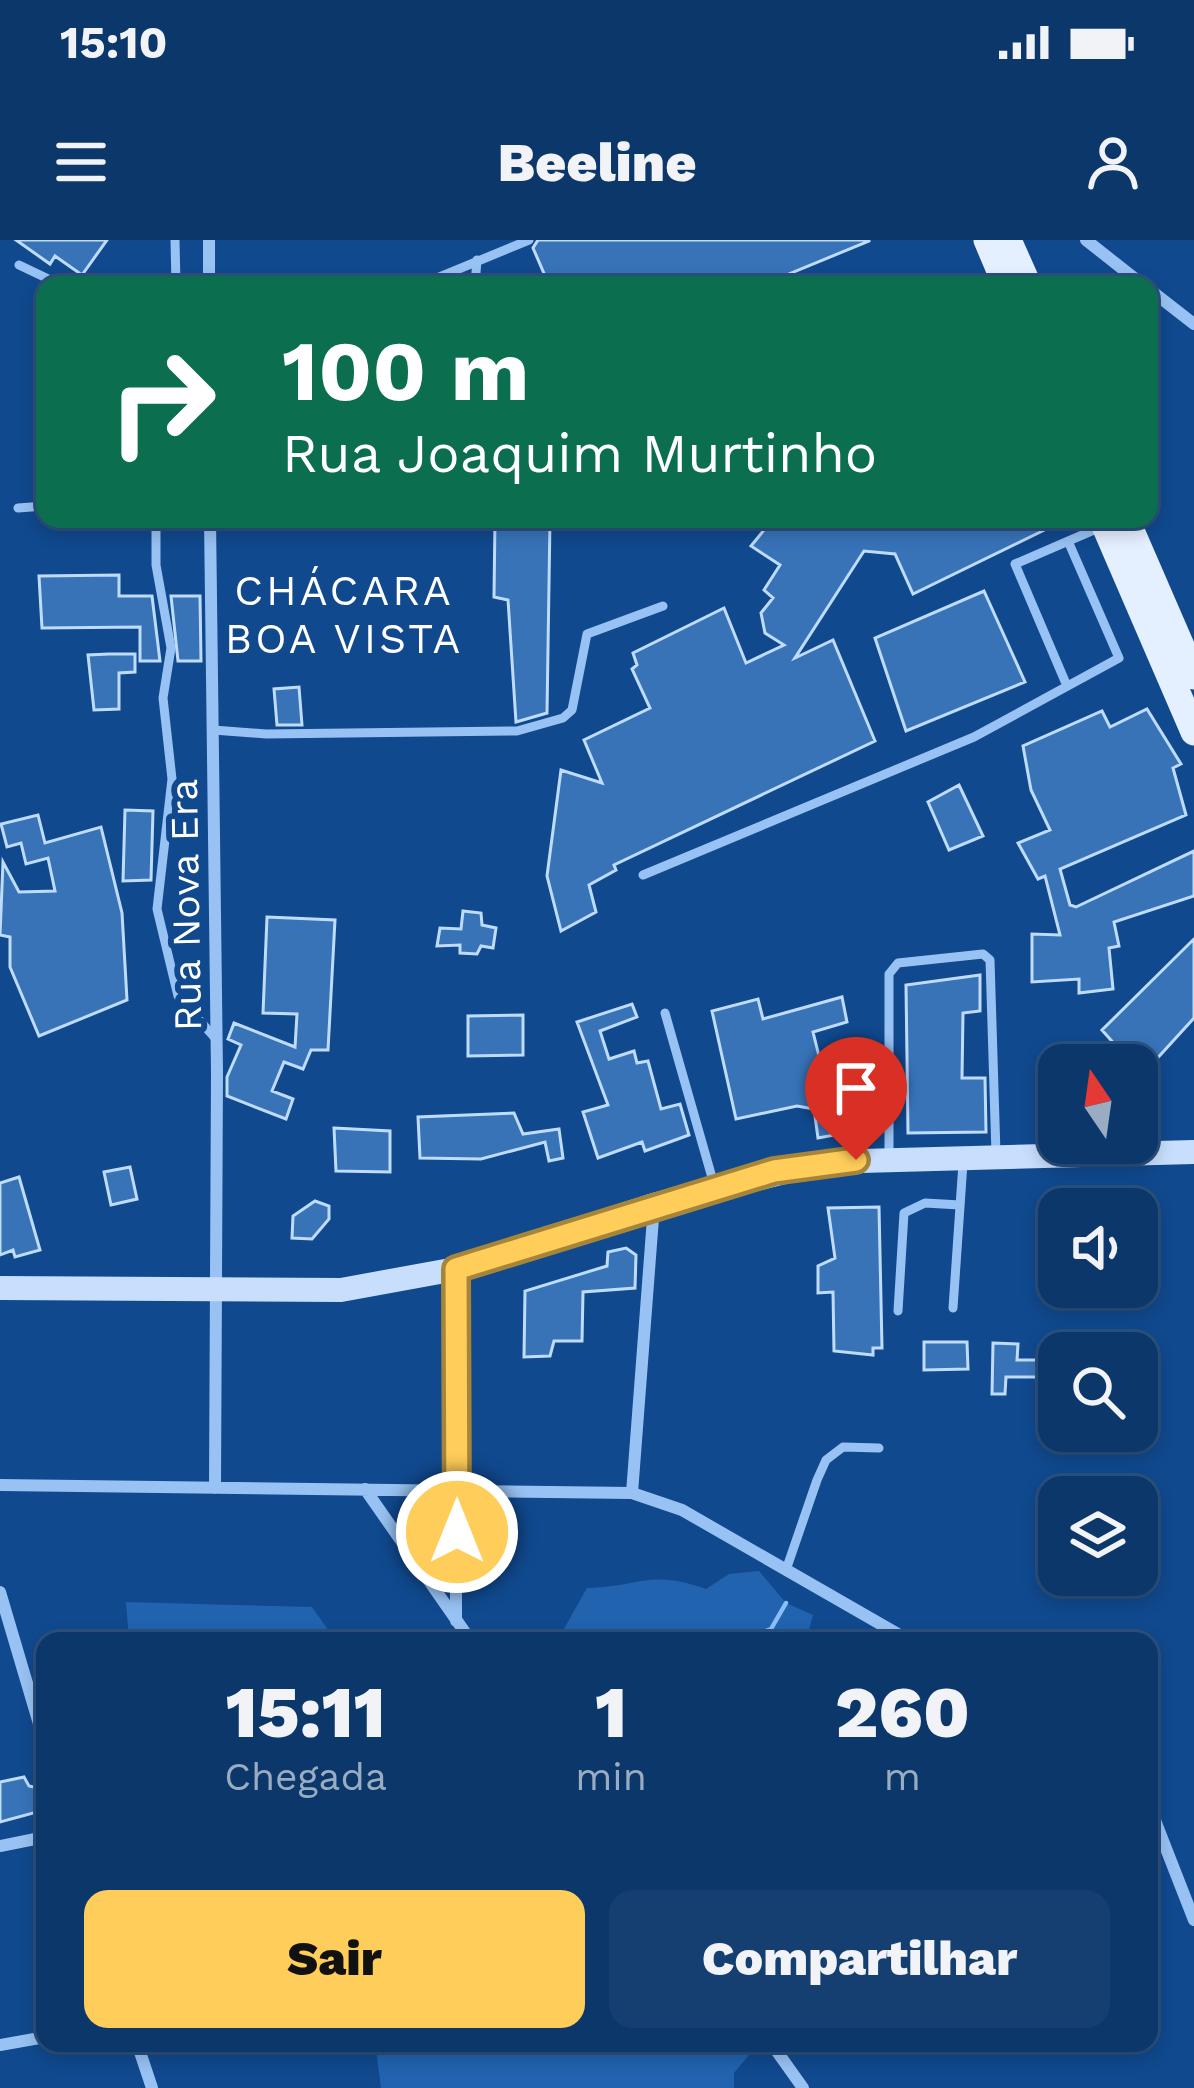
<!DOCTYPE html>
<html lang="pt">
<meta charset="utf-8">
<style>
body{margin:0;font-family:"Work Sans",sans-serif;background:#153f70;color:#f1f3f6;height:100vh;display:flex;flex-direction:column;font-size:45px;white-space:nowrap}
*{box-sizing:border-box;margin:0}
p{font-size:39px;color:#9aacc1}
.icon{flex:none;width:66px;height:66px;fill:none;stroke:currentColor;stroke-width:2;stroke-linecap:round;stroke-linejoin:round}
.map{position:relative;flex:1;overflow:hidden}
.drawer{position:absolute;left:36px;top:1392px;width:1122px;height:420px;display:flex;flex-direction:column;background:#0c376a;border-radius:24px;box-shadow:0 6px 18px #0003,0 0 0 3px #2c517e}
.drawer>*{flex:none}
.top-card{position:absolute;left:36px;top:36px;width:1122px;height:252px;border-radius:24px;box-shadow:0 6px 18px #0003,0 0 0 3px #2c517e;background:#0b6e4f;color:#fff;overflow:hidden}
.needle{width:78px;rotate:347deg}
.buttons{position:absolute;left:1038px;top:804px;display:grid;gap:24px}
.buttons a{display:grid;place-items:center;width:120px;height:120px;border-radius:24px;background:#0c376a;box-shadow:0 6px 18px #0003,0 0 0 3px #2c517e;font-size:60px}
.pin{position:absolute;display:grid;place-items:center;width:102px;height:102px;color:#fff;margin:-123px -51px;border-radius:50% 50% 50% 0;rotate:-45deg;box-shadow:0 0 12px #0007}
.pin .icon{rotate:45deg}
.me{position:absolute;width:132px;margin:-66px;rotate:0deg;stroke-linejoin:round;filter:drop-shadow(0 0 9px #0008)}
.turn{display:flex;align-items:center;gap:42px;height:252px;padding:0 48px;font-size:54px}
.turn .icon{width:156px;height:156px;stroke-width:2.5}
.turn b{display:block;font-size:84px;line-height:102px}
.eta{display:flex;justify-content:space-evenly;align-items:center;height:204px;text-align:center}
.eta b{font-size:72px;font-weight:800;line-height:84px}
.primary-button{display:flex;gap:24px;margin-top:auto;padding:24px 48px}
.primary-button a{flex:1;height:138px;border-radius:24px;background:#ffcd5a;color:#111;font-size:48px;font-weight:800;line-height:138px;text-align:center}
.primary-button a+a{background:#153f70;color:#f1f3f6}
.status{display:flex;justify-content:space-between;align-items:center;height:84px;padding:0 60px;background:#0c376a;direction:ltr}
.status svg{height:33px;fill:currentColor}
header{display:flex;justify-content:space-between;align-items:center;height:156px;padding:0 48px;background:#0c376a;font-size:54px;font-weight:800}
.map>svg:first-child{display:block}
.green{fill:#2163ae}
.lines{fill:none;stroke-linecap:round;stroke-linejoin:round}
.stream{stroke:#89bef7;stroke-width:4.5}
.building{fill:#3873b8;stroke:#bfdcfe;stroke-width:3}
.service{stroke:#98c2f3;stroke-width:9}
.minor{stroke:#98c2f3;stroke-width:12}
.secondary{stroke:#c7dffd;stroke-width:24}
.primary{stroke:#e4efff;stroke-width:27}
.route-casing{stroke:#a6853a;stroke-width:30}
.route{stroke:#ffcd5a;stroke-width:21}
.labels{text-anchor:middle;stroke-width:12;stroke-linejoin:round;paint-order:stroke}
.street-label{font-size:39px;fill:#fff;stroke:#10498e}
.neighbourhood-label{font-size:42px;letter-spacing:3px;fill:#fff;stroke:#10498e}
</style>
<div class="status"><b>15:10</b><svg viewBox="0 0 49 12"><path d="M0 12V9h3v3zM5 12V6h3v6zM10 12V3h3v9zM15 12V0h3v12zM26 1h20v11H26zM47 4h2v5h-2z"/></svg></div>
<header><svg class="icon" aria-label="menu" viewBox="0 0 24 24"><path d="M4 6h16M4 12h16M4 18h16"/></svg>Beeline<svg class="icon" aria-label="person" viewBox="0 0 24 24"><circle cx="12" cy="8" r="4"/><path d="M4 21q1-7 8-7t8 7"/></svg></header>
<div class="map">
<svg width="1194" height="1848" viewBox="0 0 1194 1848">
<rect width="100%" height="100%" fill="#10498e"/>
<path class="green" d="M759,1331L786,1363L813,1375L809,1390L796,1401H557L587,1348C641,1347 648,1329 706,1349L729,1334Z
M126,1362L312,1367L336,1401H129Z
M366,1803H759L734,1833V1848H381L376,1810Z"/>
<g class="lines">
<path class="stream" d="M740,1401L771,1389L786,1363"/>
</g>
<path class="building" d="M16,0H107L82,35L55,16L50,24Z
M538,0H869V1L762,45H549L533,8Z
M495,279H550L547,473L516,482L508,360L494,357Z
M773,279H1067L913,354L895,314L864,311L795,418L833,400L875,501L614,625L616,630L589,645L596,672L561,691L547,636L561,530L602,543L584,500L650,468L632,429L637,425L633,413L724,368L746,423L784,405L765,393L761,373L773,358L764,350L780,325L751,306Z
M119,335V356H152L160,421H140V387L42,388L39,336Z
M984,351L1025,442L906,491L875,398Z
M171,356H200L201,421H178Z
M109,414H135V432L119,433V469L94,470L88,415Z
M299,447L302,485H277L274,449Z
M1147,469L1181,524L1173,528L1186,575L1060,629L1070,665L1076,667L1194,611V656L1114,682L1119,706L1109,708L1113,749L1079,753V739L1032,742V694L1060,695L1045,636L1038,639L1018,603L1050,590L1031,550L1023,506L1102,471L1110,487Z
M959,545L983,596L949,610L928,562Z
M125,570L153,571L151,640L123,641Z
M38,575L45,603L101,587L122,673L127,760L39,796L10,727V697L0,695L3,622L19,652L55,651L48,618L26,624L21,603L7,607L1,584Z
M463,671L481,673L482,685L496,688L493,708L481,706L477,714L460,713V705L437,706L440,688L461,689Z
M267,677L335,680L328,810H311L303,829L284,822L272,851L293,859L286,879L227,856V837L241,805L228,799L234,783L295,807L297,774L263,773Z
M1194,699V778L1142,835L1102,790Z
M980,735V771L963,773L962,838H985L986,892L908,893L906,745Z
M842,757L847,782L813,792L824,836L841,830L861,890L818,898L814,869L797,866L736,879L712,771L758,759L763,779Z
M632,764L637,777L600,791L609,819L634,811L637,823L648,821L661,869L680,864L689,895L645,911L642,902L598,918L583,872L608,865L577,782Z
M523,775V815L468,816V776Z
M514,873L523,894L559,889L563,918L549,921L545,902L481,919L420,918L418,877Z
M334,888L390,891V932L336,931Z
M130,927L137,959L111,965L104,932Z
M19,937L40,1010L15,1017L13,1010L0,1015V943Z
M315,961L329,966V979L312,999L292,998L293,976Z
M879,967L882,1108H873V1115L834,1111L833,1052L818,1053V1026L835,1018L828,968Z
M626,1008L636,1015L635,1048L583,1052L582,1101H554L550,1116L524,1117L525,1051L607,1026L608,1012Z
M924,1102H967L968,1129L924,1130Z
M993,1103L1018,1104L1017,1120H1046V1137H1006L1005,1154H992Z
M24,1537L29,1546L39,1548L43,1565L35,1567L37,1572L0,1582V1542Z"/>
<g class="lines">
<path class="service" d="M175,0L176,45
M19,25L61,45
M420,45L529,0
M475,45L477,20
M18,268L45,266
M156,279V325L171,408L163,458L172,539L157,669L178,756L216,799
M1067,446L1015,324L1103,286
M213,490L266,494L517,491L563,478L572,470L587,394L663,366
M643,635L974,497L1119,418L1068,301
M665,773L715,948
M889,918V734L898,723L983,714L990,720L996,914
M953,1068L963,923
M898,1071L904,973L925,963L960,965
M786,1330L817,1240L826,1220L843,1207L879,1208"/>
<path class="minor" d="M1086,0L1143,45
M209,45V0
M1149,49L1194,84
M210,279L217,833L215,1248
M456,1029V1381
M0,1245L632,1253L682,1270L910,1401
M365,1249L471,1401
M632,1253L654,965
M0,1352L45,1504
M1149,1565L1194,1680
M0,1606L45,1597
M137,1803L152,1848
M771,1803L803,1848
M0,1805L45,1797"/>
<path class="secondary" d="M0,1048L341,1050L456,1029L654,965L824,922L1194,912"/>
<path class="primary" d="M987,0L1006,45
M1008,0L1028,45
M1102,279L1194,492
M1126,279L1194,436"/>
</g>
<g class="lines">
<g class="route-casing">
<path id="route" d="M457,1292L456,1029L774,931L856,920"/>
</g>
<use href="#route" class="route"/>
</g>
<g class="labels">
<g class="street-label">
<text transform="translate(185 665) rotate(-91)" y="14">Rua Nova Era</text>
</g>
<g class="neighbourhood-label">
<text x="344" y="365">CHÁCARA<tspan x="344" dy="48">BOA VISTA</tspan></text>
</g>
</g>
</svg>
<div class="buttons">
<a><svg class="needle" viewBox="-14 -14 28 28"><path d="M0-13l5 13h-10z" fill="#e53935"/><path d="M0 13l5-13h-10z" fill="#9aacc1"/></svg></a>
<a><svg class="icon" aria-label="sound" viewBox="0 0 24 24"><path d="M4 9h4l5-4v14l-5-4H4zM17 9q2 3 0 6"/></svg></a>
<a><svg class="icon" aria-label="search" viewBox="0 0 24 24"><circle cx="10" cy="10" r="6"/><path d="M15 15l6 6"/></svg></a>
<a><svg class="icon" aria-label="layers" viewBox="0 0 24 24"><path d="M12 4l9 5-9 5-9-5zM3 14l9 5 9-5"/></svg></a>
</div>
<div class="pin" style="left:856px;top:920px;background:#d93025"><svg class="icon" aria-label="arrive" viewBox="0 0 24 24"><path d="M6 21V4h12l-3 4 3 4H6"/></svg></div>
<svg class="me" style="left:457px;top:1292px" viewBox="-20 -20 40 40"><circle r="17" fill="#ffcd5a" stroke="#fff" stroke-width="3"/><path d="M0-11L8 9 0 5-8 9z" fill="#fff"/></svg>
<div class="top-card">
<div class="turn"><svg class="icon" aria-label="right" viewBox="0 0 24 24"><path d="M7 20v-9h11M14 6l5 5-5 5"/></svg><div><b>100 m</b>Rua Joaquim Murtinho</div></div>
</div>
<section class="drawer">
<div class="eta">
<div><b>15:11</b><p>Chegada</p></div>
<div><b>1</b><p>min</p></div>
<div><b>260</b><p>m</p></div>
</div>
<div class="primary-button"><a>Sair</a><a>Compartilhar</a></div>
</section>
</div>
